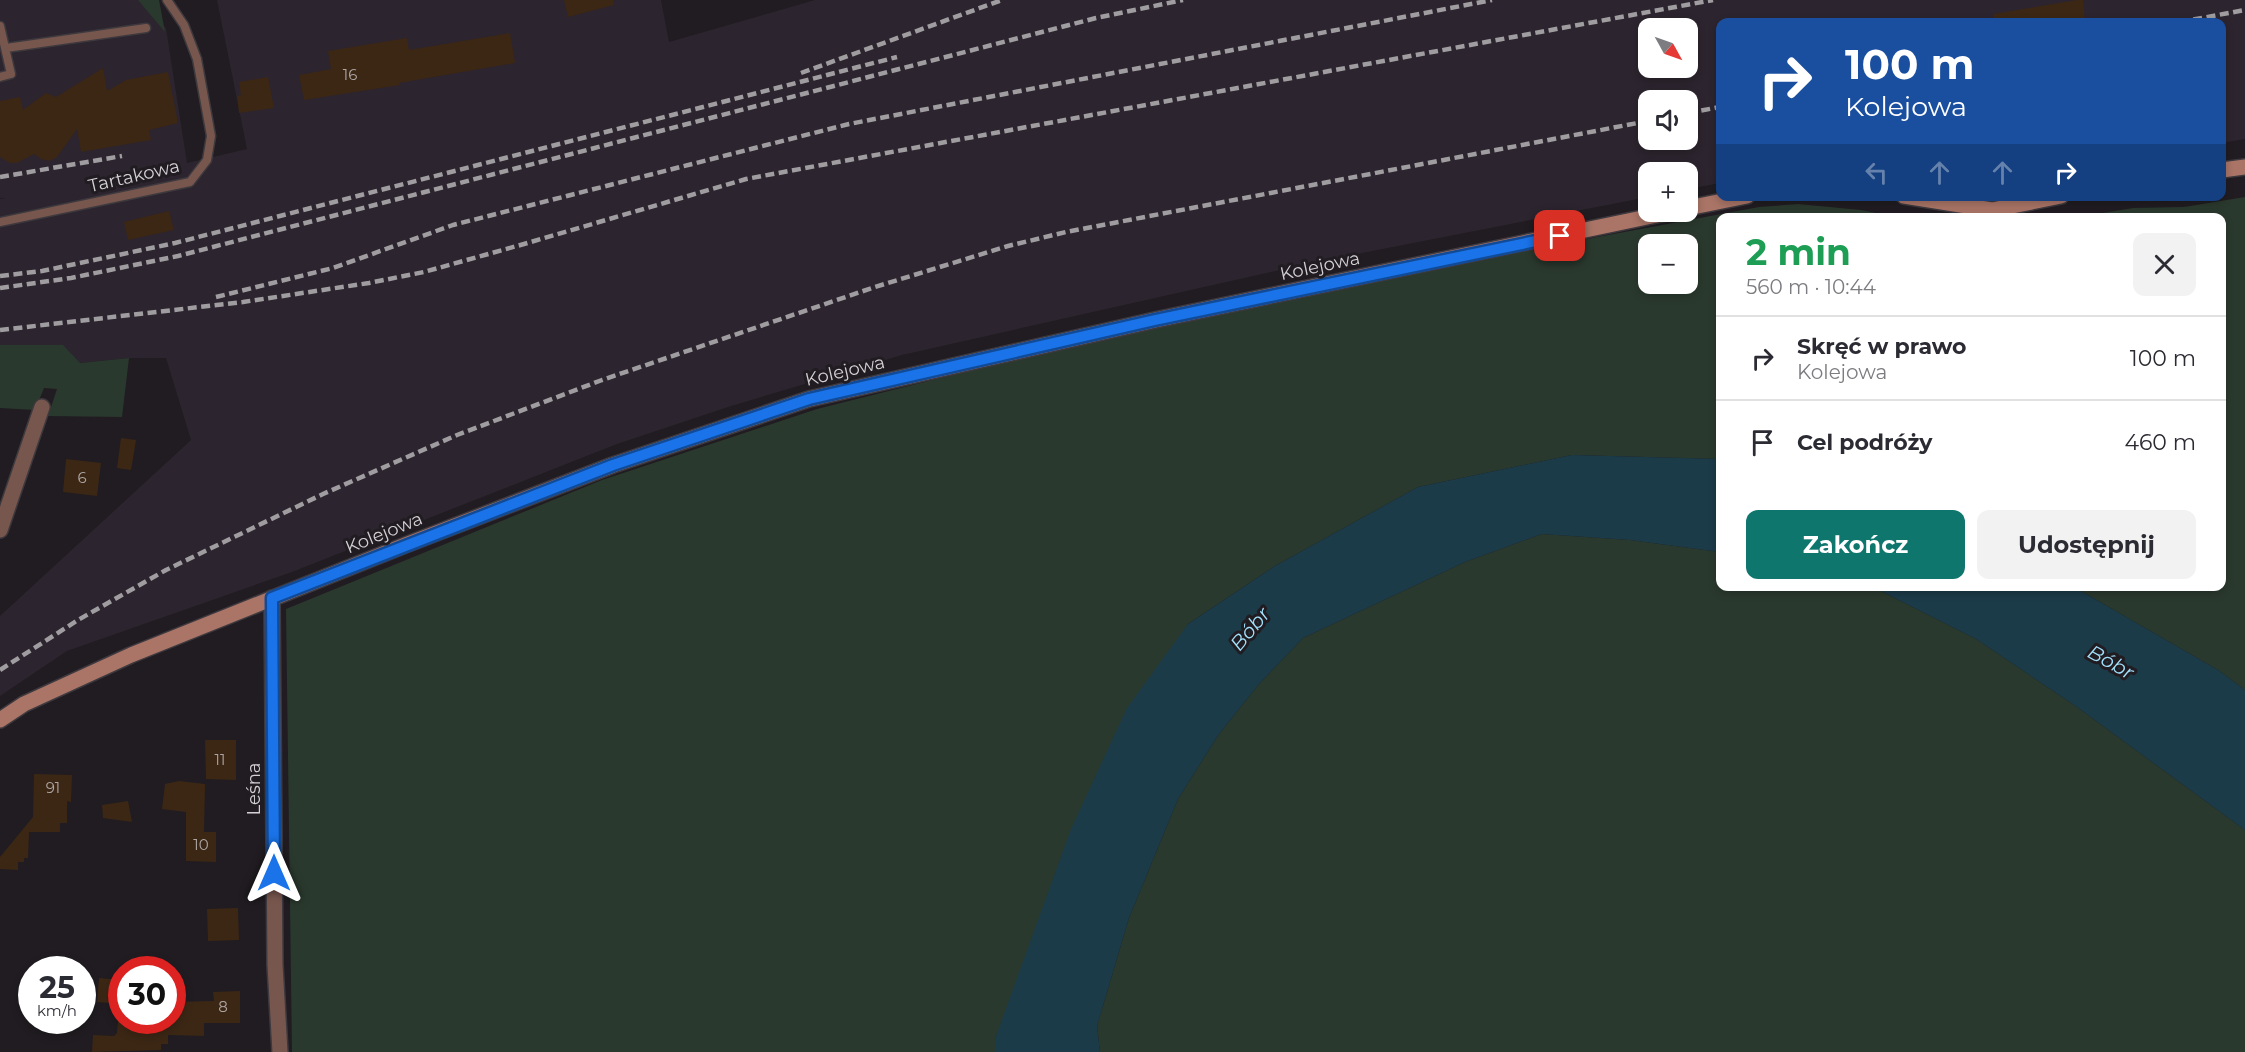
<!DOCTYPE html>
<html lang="pl">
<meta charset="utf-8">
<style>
body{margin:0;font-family:Montserrat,sans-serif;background:#f2f2f3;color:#2b2b33;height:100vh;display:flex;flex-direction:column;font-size:22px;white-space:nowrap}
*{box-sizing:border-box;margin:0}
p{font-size:20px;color:#7c7c81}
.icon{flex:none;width:33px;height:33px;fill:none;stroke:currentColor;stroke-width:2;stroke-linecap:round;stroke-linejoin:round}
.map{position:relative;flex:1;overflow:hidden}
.sheet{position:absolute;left:1716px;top:213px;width:510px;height:378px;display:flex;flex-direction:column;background:#fff;border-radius:12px;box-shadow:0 3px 9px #0003}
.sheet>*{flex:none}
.hud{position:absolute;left:1716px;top:18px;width:510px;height:183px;border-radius:12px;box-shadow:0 3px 9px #0003;background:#1a4fa0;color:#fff;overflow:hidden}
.needle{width:39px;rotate:130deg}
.fabs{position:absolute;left:1638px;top:18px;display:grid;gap:12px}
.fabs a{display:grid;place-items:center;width:60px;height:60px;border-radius:12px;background:#fff;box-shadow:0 3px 9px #0003;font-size:30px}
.speed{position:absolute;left:18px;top:956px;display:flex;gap:12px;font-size:30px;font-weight:700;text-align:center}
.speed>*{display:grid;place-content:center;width:78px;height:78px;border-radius:50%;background:#fff;box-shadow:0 3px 9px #0003;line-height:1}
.speed small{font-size:15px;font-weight:400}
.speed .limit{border:9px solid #d22;background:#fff;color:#111}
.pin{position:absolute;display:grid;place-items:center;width:51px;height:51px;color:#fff;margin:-26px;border-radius:12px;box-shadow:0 3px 9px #0006}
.me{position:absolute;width:66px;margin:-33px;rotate:0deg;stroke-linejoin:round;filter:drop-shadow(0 0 4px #0008)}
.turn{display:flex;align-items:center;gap:21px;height:126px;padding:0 30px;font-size:27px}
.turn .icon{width:78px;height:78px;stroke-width:2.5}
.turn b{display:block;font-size:42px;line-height:51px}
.lanes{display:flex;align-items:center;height:57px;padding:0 30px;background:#0003;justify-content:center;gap:30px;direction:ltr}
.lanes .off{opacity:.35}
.round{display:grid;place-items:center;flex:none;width:63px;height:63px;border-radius:12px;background:#f2f2f3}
.summary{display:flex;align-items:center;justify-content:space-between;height:102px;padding:0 30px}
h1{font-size:36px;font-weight:700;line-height:45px;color:#1e9e55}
.action{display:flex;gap:12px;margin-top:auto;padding:12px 30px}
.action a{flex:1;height:69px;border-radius:12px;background:#0f766e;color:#fff;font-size:24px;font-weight:700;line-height:69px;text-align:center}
.action a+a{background:#f2f2f3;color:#2b2b33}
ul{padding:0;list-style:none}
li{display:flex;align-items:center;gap:18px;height:84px;padding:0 30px;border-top:2px solid #e1e1e2}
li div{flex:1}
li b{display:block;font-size:22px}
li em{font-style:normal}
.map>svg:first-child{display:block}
.built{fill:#2c242e;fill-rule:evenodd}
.green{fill:#2a392e;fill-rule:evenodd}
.water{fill:#1c3b48}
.building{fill:#3c2715}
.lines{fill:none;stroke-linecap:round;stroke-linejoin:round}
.lane-casing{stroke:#3d393e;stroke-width:11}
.street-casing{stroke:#3d393e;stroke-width:18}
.secondary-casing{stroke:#3d393e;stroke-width:18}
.lane{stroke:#77564d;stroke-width:8}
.street{stroke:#77564d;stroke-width:15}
.secondary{stroke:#aa7567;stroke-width:15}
.rail{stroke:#a09da1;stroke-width:4.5;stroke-dasharray:9 4.5;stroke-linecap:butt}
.route-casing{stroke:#114b97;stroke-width:15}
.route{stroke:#1a73e8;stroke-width:10}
.labels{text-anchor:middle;stroke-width:6;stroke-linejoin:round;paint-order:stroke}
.number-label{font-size:15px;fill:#ada6a4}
.street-label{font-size:18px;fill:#d3d0d4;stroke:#201c21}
.water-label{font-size:20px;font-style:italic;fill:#a1dffa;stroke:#201c21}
</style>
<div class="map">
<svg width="2245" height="1052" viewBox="0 0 2245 1052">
<rect width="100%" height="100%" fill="#201c21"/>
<path class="built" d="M0,0H140L166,28L187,163L247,149L217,0H661L669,42L815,0H2245V139L2222,143V22H1720V183L1688,189V172H1648V197L1311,263L902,355L728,407L617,444L292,572L67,651L0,696V616L191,440L166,358H129L0,371V199L6,198H0ZM1648,28H1688V68H1648ZM1648,100H1688V140H1648Z"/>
<path class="green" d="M138,0H159L165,32Z
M2245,197V690L2218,670L2074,587L2222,586V218L2079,217L2133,208L2184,207Z
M1798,204L1861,210L1895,217L1720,218V459L1572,455L1418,487L1275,566L1188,624L995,1039V1052H292L286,609L602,480L817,409L1139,328L1549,246L1759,207ZM1648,244H1688V284H1648Z
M0,345H63L80,363L129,358L122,417L48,416L57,389L44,388L35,410L0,408Z
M1542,534L1630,540L1720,552V586H1868L1877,589L1976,639L2077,707L2245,830V1052H1100L1097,1026L1129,918L1178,799L1219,734L1259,684L1303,638L1465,562Z"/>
<path class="water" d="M1572,455L1720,459V552L1630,540L1542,534L1465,562L1303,638L1259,684L1219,734L1178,799L1129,918L1097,1026L1100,1052H995V1039L1071,829L1127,708L1188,624L1275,566L1418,487Z
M1868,587H2074L2218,670L2245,690V830L2077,707L1976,639L1877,589Z"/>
<path class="building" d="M564,0H613L614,5L568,17Z
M2077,0H2083L2085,22H1994L1993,14Z
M510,33L515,63L399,83L400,85L304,100L299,75L331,69L328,51L407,38L409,50Z
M103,68L107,91L126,80L168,72L178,123L149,130L151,140L81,152L77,129L57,157L49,161L41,159L34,154L17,163H10L0,157V101L20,97L23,110L46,93L56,97Z
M268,77L274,108L239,113L237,96L241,95L239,82Z
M169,211L174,230L128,240L124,222Z
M121,438L136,440L131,470L117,468Z
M66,459L101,463L97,496L63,492Z
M205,740H236V780L206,779Z
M34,774L72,775L71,802L67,801V823H60V832H29L28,858H24V862H18V870L0,869V857L33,817Z
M179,781L205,784L204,832H216V862L186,861V812L162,809L165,784Z
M128,801L132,822L103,818L102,805Z
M238,908L239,940L208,941L207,909Z
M99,978L122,980V1004L97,1002Z
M240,991V1023H204V1036L168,1035V1044H161V1050L92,1052L93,1035L114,1036L117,1033L118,1020H172V1002L214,1001L213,992Z"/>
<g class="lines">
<g class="lane-casing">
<path id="lane" d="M0,26L11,74L0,77
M6,48L146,28
M0,222L190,182L207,160L211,136L197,59L184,25L167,0"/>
</g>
<g class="street-casing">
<path id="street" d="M0,530L42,407
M272,598L275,965L280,1052"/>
</g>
<g class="secondary-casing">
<path id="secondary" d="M2222,170L2245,167
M1904,196L1992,210L2061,196
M1688,208L1747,196
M0,720L24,704L131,655L408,544L613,465L809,399L1155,320L1671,212"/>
</g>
<use href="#lane" class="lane"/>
<use href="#street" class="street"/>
<use href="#secondary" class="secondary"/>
<path class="rail" d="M2180,22L2245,10
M801,73L1002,0
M1688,113L1720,107
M0,177L122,156
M0,276L42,271L175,243L897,57
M0,288L71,278L178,256L1096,18L1183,0
M216,297L333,268L453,225L849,124L1492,0
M0,330L243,302L369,283L424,272L524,244L746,179L1713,0
M0,670L78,620L166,570L323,494L457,435L602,380L875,287L1008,246L1066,232L1648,121"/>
</g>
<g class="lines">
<g class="route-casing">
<path id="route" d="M274,873L272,598L613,465L809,399L1155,320L1560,236"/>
</g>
<use href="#route" class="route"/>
</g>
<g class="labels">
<g class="number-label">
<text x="350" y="80">16</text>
<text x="82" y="483">6</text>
<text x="220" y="765">11</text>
<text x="53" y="793">91</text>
<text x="201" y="850">10</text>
<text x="223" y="1012">8</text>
</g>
<g class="street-label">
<text transform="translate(134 176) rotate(-13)" y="6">Tartakowa</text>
<text transform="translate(1320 266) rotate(-12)" y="6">Kolejowa</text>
<text transform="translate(845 371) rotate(-13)" y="6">Kolejowa</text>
<text transform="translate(384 533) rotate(-22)" y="6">Kolejowa</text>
<text transform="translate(254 789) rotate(-90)" y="6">Leśna</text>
</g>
<g class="water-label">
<text transform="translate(1250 629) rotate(-50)" y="7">Bóbr</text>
<text transform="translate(2111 662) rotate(29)" y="7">Bóbr</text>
</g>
</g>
</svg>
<div class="fabs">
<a><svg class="needle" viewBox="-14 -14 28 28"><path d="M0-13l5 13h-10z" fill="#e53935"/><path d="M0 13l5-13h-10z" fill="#7c7c81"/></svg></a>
<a><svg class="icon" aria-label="sound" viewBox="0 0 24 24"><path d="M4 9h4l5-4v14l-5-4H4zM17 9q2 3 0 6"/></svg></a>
<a>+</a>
<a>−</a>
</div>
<div class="speed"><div>25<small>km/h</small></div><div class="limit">30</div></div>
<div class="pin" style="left:1560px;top:236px;background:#d93025"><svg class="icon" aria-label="arrive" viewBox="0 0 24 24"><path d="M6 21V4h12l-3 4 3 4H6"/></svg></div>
<svg class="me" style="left:274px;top:873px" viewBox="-20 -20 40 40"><path d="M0-17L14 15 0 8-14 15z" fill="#1a73e8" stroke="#fff" stroke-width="4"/></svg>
<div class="hud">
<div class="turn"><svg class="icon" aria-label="right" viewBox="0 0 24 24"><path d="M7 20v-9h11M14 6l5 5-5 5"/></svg><div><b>100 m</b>Kolejowa</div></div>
<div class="lanes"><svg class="icon off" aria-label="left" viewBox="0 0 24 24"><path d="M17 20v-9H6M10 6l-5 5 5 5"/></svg><svg class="icon off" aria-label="ahead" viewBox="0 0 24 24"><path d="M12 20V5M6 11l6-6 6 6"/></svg><svg class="icon off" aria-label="ahead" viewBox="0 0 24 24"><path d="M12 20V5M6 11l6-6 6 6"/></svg><svg class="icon" aria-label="right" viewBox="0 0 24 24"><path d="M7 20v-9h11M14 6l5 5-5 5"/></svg></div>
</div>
<section class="sheet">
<div class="summary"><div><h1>2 min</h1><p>560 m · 10:44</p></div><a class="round"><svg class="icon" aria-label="close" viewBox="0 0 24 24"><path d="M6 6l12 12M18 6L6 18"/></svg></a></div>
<ul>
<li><svg class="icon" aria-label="right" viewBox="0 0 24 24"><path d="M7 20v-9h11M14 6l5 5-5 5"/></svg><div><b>Skręć w prawo</b><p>Kolejowa</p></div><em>100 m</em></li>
<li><svg class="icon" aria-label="arrive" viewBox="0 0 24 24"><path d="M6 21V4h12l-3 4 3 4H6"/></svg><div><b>Cel podróży</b></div><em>460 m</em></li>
</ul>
<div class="action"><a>Zakończ</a><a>Udostępnij</a></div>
</section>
</div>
